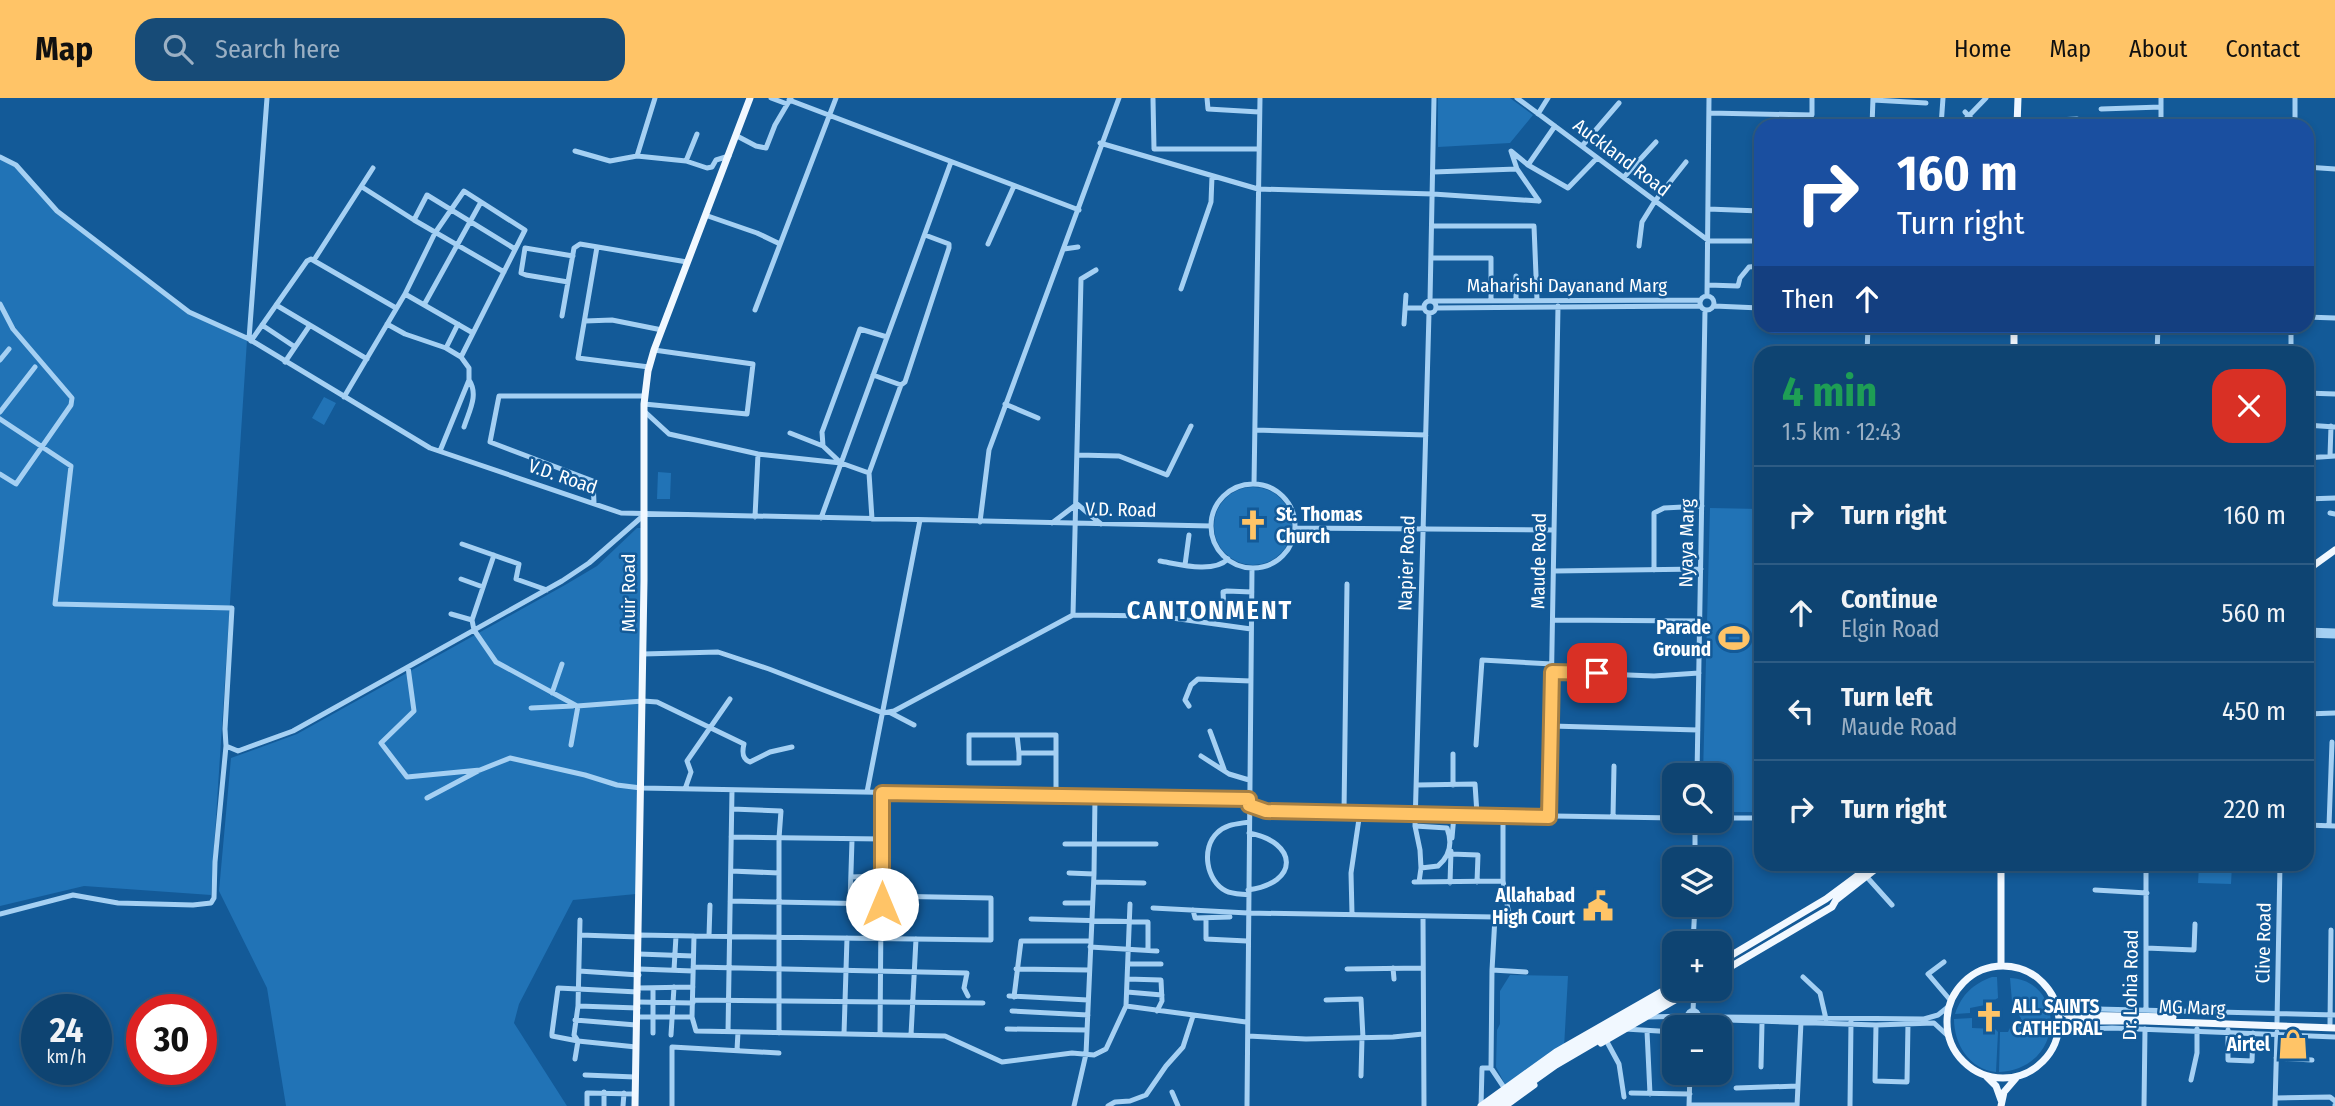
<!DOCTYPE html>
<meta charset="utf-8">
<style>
body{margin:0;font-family:"Fira Sans Condensed",sans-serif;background:#174b77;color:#f1f3f6;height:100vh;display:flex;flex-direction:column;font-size:26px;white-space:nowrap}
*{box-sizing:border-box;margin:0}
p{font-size:23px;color:#9bb0c4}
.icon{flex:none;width:38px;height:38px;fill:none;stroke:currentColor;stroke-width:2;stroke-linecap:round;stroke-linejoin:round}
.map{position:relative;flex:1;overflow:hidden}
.panel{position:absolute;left:1754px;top:248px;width:560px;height:525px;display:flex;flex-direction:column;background:#0e4472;border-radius:21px;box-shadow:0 4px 10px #0003,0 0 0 2px #2e5c84}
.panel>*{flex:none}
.top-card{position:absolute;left:1754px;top:21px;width:560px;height:214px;border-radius:21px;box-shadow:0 4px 10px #0003,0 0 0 2px #2e5c84;background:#1a4fa0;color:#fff;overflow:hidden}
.tools{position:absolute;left:1662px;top:665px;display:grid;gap:14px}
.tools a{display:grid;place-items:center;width:70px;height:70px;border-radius:14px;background:#0e4472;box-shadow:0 4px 10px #0003,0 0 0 2px #2e5c84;font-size:35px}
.speed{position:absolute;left:21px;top:896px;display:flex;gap:14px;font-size:35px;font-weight:700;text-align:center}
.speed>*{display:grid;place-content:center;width:91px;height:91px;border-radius:50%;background:#0e4472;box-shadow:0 4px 10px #0003,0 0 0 2px #2e5c84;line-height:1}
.speed small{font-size:18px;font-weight:400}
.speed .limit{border:10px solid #d22;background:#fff;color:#111}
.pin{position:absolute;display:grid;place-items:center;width:60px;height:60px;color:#fff;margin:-30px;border-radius:14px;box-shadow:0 4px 10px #0006}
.me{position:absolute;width:77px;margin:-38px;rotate:0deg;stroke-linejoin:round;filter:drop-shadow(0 0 5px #0008)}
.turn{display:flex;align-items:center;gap:24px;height:147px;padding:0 28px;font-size:32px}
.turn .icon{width:91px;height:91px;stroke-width:2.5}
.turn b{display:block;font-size:49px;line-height:60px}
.then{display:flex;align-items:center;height:66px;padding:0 28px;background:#0003;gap:14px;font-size:26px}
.round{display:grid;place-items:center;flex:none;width:74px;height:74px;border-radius:21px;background:#174b77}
.headline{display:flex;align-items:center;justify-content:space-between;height:119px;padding:0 28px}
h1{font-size:42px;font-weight:700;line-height:52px;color:#1e9e55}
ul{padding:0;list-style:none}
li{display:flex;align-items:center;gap:21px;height:98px;padding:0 28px;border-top:2px solid #2e5c84}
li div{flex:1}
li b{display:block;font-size:26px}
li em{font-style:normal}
header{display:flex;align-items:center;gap:42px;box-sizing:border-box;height:98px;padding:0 35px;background:#ffc467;color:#111}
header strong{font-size:33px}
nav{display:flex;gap:38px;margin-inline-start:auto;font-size:24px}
.search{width:490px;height:63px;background:#174b77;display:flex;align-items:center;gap:18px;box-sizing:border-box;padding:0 24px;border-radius:21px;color:#9bb0c4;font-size:26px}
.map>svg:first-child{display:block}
.green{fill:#2173b6}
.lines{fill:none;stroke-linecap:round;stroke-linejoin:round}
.minor{stroke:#a5d0f3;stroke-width:5}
.major{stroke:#f1f8ff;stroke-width:7}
.major-bridge{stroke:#f1f8ff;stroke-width:7}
.route-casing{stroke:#a67f43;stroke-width:18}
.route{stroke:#ffc467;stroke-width:12}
.labels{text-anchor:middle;stroke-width:5;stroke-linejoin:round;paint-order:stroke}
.street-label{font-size:19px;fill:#fff;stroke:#135a98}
.poi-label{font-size:19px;font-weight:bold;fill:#fff;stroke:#135a98;text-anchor:end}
.district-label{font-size:26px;font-weight:bold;letter-spacing:2px;fill:#fff;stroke:#135a98}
</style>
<header>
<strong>Map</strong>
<div class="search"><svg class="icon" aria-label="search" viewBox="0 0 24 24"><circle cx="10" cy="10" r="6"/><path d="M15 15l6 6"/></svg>Search here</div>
<nav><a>Home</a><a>Map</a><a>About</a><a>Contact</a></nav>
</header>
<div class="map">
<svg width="2335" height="1008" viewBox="0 0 2335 1008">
<rect width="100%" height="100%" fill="#135a98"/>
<path class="green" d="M1438,0H1510L1533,17L1510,45L1438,49Z
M0,61L15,69L54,113L187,215L247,242L211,797L84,788L0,808Z
M324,299L336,305L324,327L312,320Z
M658,374L671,375L670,401H657Z
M1214 428a39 39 0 1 1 78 0a39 39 0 1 1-78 0Z
M1710,410L1760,411V714H1720V677H1703Z
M637,430H643L636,796L573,802L519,906L514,925L567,1008H286L267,890L219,793L231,660L297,636L565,487L597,468Z
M2199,767H2232L2231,786L2198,785Z
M1510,877L1568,878L1564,950L1508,992L1496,969L1497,932L1500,926V893Z
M1992,879H1997L1998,900L1985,907L1970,910V915L1955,916C1962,896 1973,886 1992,879Z
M2010,880C2065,882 2067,970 1999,974L2000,934H2008L2010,930H2016L2021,926V920L2017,915H2013Z
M1972,920V930L1995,931L1998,934L1996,974C1969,971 1954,946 1954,921Z"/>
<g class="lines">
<path class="minor" d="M771,0L787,6
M1207,0L1208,11L1259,14
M1517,0L1709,143H1760
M1153,1L1154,51H1259
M789,2L1079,112
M1873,2L1926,5
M2101,11L2161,9
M1965,14L1977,27
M1709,15L1812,17V0
M1538,16L1548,0
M2017,24L2077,21
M1872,28L1873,0
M1941,28L1943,0
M1959,28L1986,0
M2161,28V0
M2295,28V0
M697,36L686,63L707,70L712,69L716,62L729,58
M737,38L756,48L766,50L775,27L791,0
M1100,45L1258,91L1433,96L1539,103
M1582,48L1619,5
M575,53L610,63L637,58L686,63
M637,58L655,0
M0,59L16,67L57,113L189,214L249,241L430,350L621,415L1211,428
M1528,67L1555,28
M2306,69L2335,71
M1433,74L1517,71
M1624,79L1656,44
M362,89L414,122
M1539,103L1517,71L1511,53L1528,67L1568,90L1597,60
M1708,111L1760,113
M705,117L757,135L780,146
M1433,128H1534L1537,202
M988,146L1014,88
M1639,148L1642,124L1655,103L1686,64
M597,149L578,260L649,269
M1064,151L1078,149
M1433,160H1491V202
M314,162L373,70
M504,174L414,122L427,97L515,151
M1516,178V202
M568,184L526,177L521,175L525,150L573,158
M1708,187L1738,188L1740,180L1749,169L1760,168
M1181,191L1211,104L1212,78
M405,196L473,235
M1700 205a7 7 0 1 1 14 0a7 7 0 1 1-14 0Z
M1707,198L1709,0
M1424 209a6 6 0 1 1 12 0a6 6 0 1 1-12 0Z
M1430,203L1434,0
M1433,203L1701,202
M0,206L13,231L72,300L71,307L16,386L0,376
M276,207L367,261
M424,207L481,104
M1714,208L1760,210
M1406,210H1423
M1436,210L1700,208
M755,212L836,0
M562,218L574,150L580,146L687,164
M2306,219L2335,220
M585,223L612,222L662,232
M387,226L405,236L446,250
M1404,226L1406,197
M262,227L295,249
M249,241L267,0
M251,243L307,163L311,161L396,210
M1867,256L1868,228
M2157,256L2158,228
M2291,256V228
M0,262L9,251
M285,264L310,227
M873,277L901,287
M2306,295L2335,296
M344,299L405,196L435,135L464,93L525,132L461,259L446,250L458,226
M644,306L747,316L753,266L654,252
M1005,306L1038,320
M644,313L669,336L758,356L841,365L869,375L872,421
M0,314L35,269
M0,321L71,368L55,506L232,510L225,631L226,648L238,653L293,633L562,483L589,465L644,417
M2306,327L2335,329
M464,329C469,313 479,297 469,282
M1255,332L1426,337
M790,335L823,348
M440,353L469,282V270L461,259
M1078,357L1119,358L1167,377L1191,328
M2330,358L2331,328
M2309,359L2310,377
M2306,360L2335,358
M841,365L823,348L822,334L860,231L887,239
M869,375L901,287L905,284L949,150V146L925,137
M1254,386L1260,0
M1211 428a42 42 0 1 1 84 0a42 42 0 1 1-84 0Z
M2306,401L2335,400
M594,405L593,383L490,344L499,298H645
M2330,415L2335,416
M755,419L758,356
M821,420L951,64
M980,424L989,352L1119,0
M1052,425L1077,406L1101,426
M1295,430L1554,432
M462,446L519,466L516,481L547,492
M494,457L472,522L474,532L496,564L577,608L643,603L657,604L744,646C742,654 742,661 750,664L770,654L792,649
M1160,463C1178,466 1213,476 1228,461
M1185,467L1189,437
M1654,472V415L1664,410L1702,408
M1554,473L1701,471
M461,481L483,489
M451,516L472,522
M1073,517L1158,518L1251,531
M1251,519C1242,520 1231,519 1224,512L1223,494L1227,493L1252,494
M1553,522L1700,523
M2306,532L2335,533
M2306,537L2335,538
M643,556L718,554L769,571L883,615L894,613L1073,517L1081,181L1096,172
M408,569L414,613L381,645L407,679L480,672L510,660L585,677L617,687L641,690L1249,701
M1552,574L1654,578L1699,575
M552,595L562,566
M1189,608L1185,602L1191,587L1198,581L1251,583
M531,610L573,608
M889,614L914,627
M2306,616L2335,615
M1551,628L1698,632
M1210,633L1224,671
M1017,637L1019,655
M571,647L578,608
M1476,647L1482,562L1552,566
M1453,656V687
M1201,658L1229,676L1249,682
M1697,677L1705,212
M1417,687L1475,686L1477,716
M685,691L691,674L687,663L730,601
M867,694L920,422
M1056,698V637H969V665H1019V655H1056
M427,700L478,673
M1249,707L1266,713L1675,720
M732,711L781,713L779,740V935
M1344,714L1347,486
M1549,719L1558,208
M1613,719L1614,668
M1720,720H1760
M2306,727L2335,728
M1415,728L1420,752L1421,770
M2329,728L2332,644
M731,739L882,741
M1452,740L1454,717
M1065,746H1156
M1451,756L1478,757L1477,784
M1695,761V723
M731,773L779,775
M1069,775L1094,776
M1866,778L1892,807
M851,779L882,778
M1094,784L1144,785
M1414,784L1503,783
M1419,784L1421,770L1438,768C1450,758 1453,746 1447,730L1415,728L1429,215
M1450,785L1451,753
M1248,792C1300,785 1298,744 1249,735
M2095,792L2147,795
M1248,797C1241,796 1232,796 1226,793C1206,783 1201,750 1217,735C1226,726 1237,726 1249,724
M730,803L882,806
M850,805L852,742
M1065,805H1092
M1153,810L1248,815L1495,819L1509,817L1503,783V718
M1193,812L1195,820L1230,819
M0,816L73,797L118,805L193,807L211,805L214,800L215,764L226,648
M1352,816L1351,775L1360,714
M1423,818L1424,1008
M1495,819L1492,872L1491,970L1507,994
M1206,820V841L1247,843
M1031,821L1148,824V852
M580,822L578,908L574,937L578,943L636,949
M580,837L639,839
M694,838L991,842V800L882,798
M709,838L710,807
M1693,845L1695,807
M1090,849L1157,853
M2146,850L2194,852L2195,826
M639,856L693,858
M1944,864L1928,876L1951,903
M1128,866H1161
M693,869L967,875L964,890L968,898
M1393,870L1394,881
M639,871L693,873
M1016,871L1089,872
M1347,871L1423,870
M674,872L676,838
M1492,872L1526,874
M579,873L639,877
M1803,879L1820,895L1826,921
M1127,881L1161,882L1162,903L1157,913
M638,890L693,889
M1127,894L1162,897
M1009,898L1088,902
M1014,899L1021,843H1090
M693,902L983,905
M1326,902L1361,901L1363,940
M638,904L693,905
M578,908L638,910
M1126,908L1246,924
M2057,910L2335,917
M1687.5 918a5.5 5.5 0 1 1 11 0a5.5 5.5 0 1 1-11 0Z
M1012,913L1088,917
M1693,913L1694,891
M2146,914V766
M636,919H692L694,838L639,837
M692,919L696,933L945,938L1002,964L1072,955L1094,957L1106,951L1126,908L1130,806
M1649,919L1687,918
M1717,919L1924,921L1938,917L1948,909
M1698,921L1876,927L1934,925L1947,937
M575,922L636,927
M2277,924L2280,766
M2330,926L2331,832
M1876,927L1875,983L1907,984L1908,925
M1007,931L1087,932
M1625,931L1675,934
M2062,932L2112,930L2335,939
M2228,932V962L2252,963L2253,935
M1647,933L1650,996
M728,934L732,692
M653,935V890
M844,936L847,840
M671,937L674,889
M880,937L882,695
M911,937L916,841
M1248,938L1306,941L1393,939L1423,936
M1606,942L1619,966L1624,999
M737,952L738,934
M2276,960L2312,962
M575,961L578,943L552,938V935L558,890L638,894
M1761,969L1762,925
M585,977L635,979
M1361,978L1362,940
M2191,982L2197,955V931
M1736,990L1798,988
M1172,994L1178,1008
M1631,995L1690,996
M2275,1000L2330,999L2335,1003
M1689,1007H1797
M587,1008V995L635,996
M604,1008V994
M623,1008L624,995
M672,1008V949L779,955
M1074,1008L1086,956L1094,776L1095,698
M1108,1008L1115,1004L1130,1003L1146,997L1166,968L1183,949L1193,918
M1247,1008L1252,470
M1481,1008L1482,970H1491
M1689,1008L1690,975
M1797,1008L1801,924
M1850,1008L1851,924
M2144,1008L2145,931
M2275,1008L2277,934
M2335,1008V1007"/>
<path class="major" d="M2017,28L2018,0
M2014,256V228
M2306,473L2335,452
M1720,864L1826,801L1873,766
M1947 924a56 56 0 1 1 112 0a56 56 0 1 1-112 0Z
M2001,868V766
M1720,875L1832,809L1836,802L1882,766
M2058,910L2068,917L2173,919
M2061,933L2068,923H2146L2335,930
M1601,945L1694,891
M1986,978L1996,988L2001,1002
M635,1008L644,483V306L648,273L654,252L750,0
M1481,1008L1556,954L1675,886
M1505,1008L1534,987
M2001,1008L2004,994L2016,980"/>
<path class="major-bridge" d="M1488,1008L1561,956L1675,890
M1498,1008L1556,967L1686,891"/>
</g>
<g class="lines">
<g class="route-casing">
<path id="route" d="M882,806V695L1249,701V707L1266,713L1549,719L1552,574L1597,575"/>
</g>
<use href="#route" class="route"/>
</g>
<defs>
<g id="church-bare" transform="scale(2.415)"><path d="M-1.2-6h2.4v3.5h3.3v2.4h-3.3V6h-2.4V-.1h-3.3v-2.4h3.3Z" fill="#ffc467" stroke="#135a98" stroke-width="2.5" paint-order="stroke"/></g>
<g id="stadium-bare" transform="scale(2.415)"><path d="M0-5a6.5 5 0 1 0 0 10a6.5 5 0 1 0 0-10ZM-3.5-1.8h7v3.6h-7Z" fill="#ffc467" stroke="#135a98" stroke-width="2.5" paint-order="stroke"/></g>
<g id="civic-bare" transform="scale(2.415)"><path d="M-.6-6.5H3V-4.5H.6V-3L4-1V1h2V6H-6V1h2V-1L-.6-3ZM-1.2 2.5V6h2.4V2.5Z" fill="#ffc467" stroke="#135a98" stroke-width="2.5" paint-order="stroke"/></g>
<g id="shop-bare" transform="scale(2.415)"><path d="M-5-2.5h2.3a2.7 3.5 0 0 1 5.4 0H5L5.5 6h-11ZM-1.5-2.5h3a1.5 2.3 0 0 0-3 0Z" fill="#ffc467" stroke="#135a98" stroke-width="2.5" paint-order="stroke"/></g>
</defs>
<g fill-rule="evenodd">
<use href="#church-bare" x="1253" y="427"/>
<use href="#stadium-bare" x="1734" y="540"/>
<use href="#civic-bare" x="1598" y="808"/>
<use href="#church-bare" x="1989" y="919"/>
<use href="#shop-bare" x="2293" y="946"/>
</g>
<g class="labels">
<g class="street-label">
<text transform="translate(1622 59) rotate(37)" y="7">Auckland Road</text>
<text x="1567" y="194">Maharishi Dayanand Marg</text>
<text transform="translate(563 378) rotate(19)" y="7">V.D. Road</text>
<text transform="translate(1121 411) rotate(1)" y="7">V.D. Road</text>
<text transform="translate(1686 445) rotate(-89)" y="7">Nyaya Marg</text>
<text transform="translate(1538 463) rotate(-89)" y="7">Maude Road</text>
<text transform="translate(1406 465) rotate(-88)" y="7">Napier Road</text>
<text transform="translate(628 495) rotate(-90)" y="7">Muir Road</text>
<text transform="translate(2263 845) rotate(-89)" y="7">Clive Road</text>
<text transform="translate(2130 887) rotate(-89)" y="7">Dr. Lohia Road</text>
<text transform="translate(2192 909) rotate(2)" y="7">MG Marg</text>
</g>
<g class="poi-label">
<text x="1276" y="423" text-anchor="start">St. Thomas<tspan x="1276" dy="22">Church</tspan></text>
<text x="1711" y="536">Parade<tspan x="1711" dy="22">Ground</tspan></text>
<text x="1575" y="804">Allahabad<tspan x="1575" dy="22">High Court</tspan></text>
<text x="2012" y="915" text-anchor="start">ALL SAINTS<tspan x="2012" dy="22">CATHEDRAL</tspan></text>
<text x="2270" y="953">Airtel</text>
</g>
<g class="district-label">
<text x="1210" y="521">CANTONMENT</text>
</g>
</g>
</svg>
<div class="tools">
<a><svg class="icon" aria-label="search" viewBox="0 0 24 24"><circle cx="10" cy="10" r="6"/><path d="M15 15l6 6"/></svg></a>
<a><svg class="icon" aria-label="layers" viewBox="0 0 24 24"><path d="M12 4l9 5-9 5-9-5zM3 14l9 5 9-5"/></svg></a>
<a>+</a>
<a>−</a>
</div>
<div class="speed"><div>24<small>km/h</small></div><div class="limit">30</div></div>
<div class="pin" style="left:1597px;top:575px;background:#d93025"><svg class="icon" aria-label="arrive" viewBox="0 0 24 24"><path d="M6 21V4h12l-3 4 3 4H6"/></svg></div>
<svg class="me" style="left:882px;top:806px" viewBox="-20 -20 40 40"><circle r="19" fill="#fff"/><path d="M0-13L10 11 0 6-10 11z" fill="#ffc467"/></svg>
<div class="top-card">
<div class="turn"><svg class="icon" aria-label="right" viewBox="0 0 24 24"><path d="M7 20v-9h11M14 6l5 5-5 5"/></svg><div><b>160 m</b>Turn right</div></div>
<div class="then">Then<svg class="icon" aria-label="ahead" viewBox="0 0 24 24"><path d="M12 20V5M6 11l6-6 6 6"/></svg></div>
</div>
<section class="panel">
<div class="headline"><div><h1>4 min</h1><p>1.5 km · 12:43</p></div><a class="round" style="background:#d93025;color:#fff"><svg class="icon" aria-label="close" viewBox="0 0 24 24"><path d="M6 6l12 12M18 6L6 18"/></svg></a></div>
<ul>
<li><svg class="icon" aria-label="right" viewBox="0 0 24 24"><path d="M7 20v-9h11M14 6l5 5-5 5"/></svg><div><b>Turn right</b></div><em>160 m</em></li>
<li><svg class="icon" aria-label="ahead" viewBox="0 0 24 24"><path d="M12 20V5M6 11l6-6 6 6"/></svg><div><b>Continue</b><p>Elgin Road</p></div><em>560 m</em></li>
<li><svg class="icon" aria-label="left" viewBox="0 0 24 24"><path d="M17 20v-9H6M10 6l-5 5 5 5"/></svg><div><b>Turn left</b><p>Maude Road</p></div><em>450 m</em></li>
<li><svg class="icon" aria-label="right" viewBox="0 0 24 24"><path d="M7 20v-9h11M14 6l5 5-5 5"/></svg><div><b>Turn right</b></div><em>220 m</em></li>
</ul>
</section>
</div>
